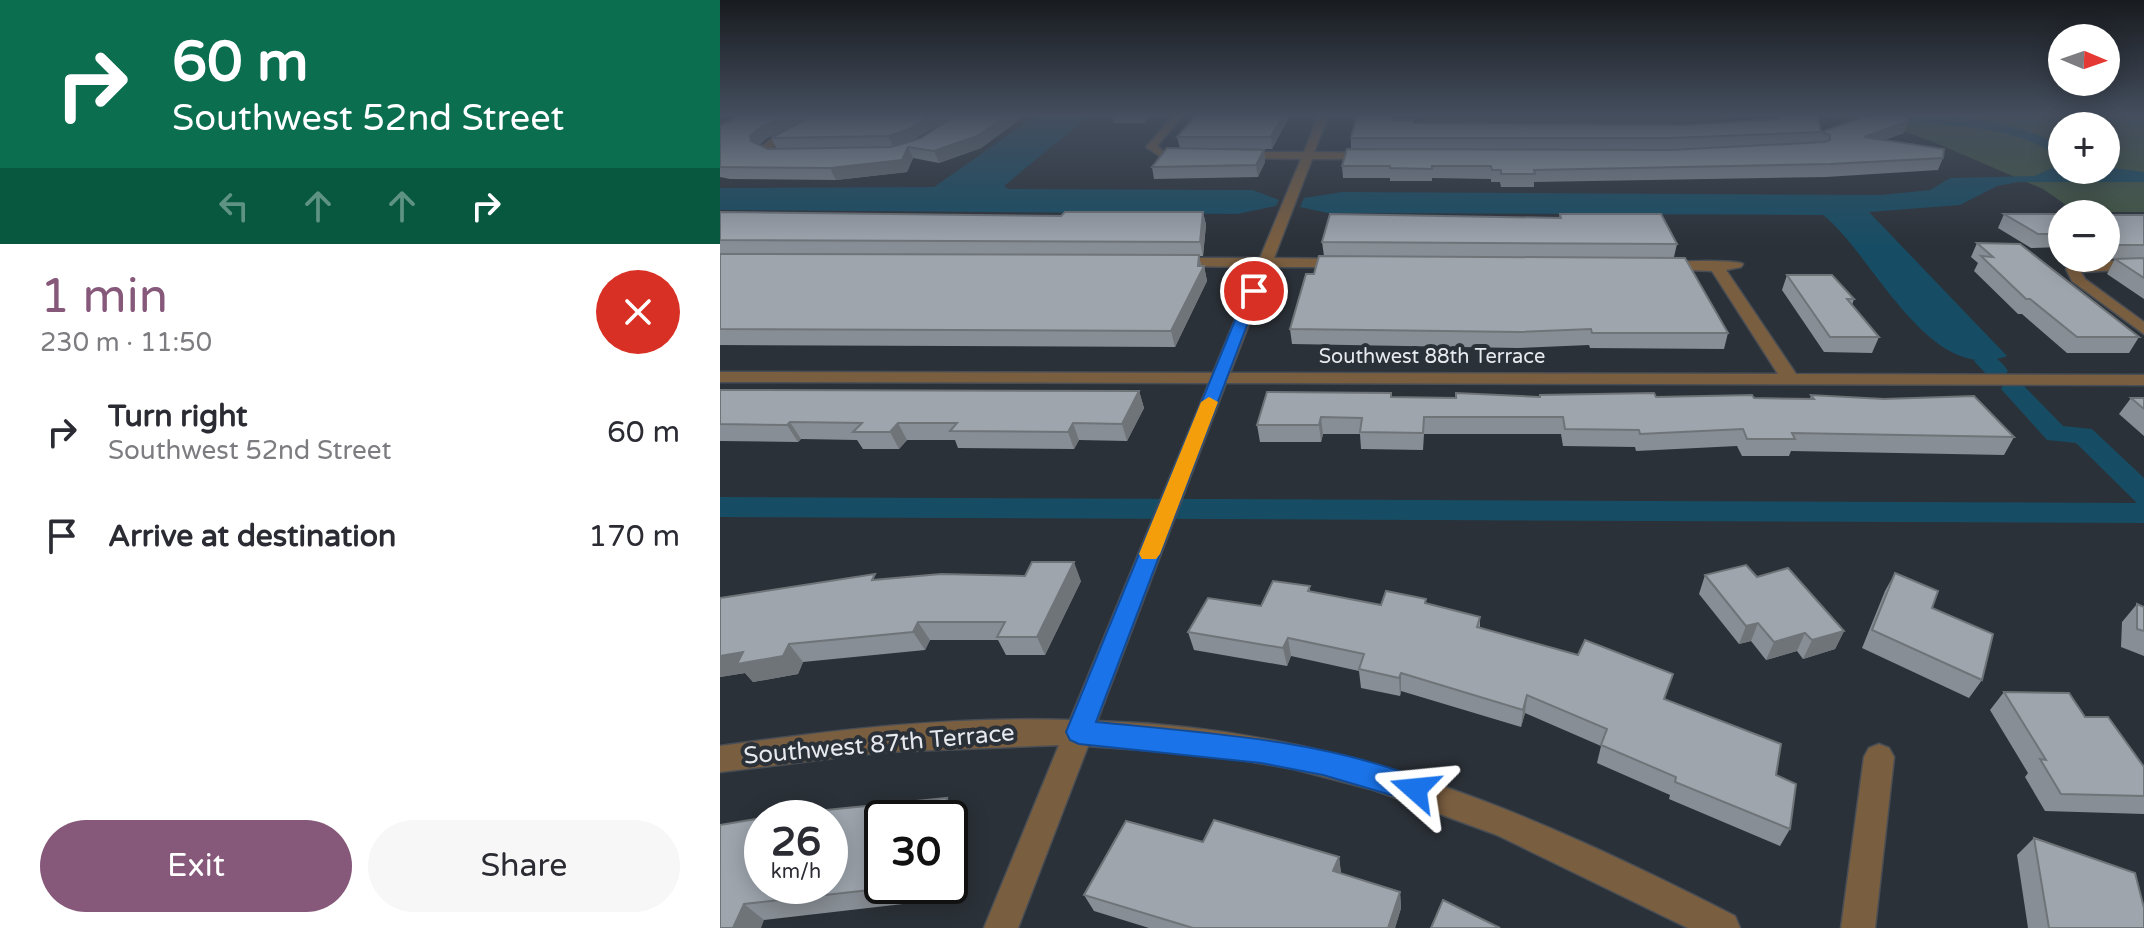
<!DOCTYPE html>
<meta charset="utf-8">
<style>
body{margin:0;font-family:"Varela Round",sans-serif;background:#f7f7f7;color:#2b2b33;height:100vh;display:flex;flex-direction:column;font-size:30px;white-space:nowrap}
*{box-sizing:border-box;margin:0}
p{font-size:26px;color:#7c7c81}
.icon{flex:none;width:44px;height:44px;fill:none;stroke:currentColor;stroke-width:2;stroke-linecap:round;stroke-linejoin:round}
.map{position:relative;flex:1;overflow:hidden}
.details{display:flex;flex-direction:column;background:#fff;width:720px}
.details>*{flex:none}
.guide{background:#0b6e4f;color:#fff;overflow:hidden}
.needle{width:52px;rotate:92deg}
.controls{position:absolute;left:1328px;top:24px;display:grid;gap:16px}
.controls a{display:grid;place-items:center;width:72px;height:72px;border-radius:50%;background:#fff;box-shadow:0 4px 20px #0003;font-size:40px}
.speed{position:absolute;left:24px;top:800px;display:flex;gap:16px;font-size:40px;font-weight:700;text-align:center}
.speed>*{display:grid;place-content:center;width:104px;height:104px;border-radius:50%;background:#fff;box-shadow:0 4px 20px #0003;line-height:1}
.speed small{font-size:20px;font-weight:400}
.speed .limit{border:4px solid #111;border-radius:12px;background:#fff;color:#111}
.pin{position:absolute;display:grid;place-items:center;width:68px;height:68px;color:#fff;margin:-34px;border:4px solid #fff;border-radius:50%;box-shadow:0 2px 8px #0007}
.me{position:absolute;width:88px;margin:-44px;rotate:288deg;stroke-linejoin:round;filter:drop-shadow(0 0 6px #0008)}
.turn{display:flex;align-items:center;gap:28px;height:168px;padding:0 40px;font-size:36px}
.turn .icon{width:104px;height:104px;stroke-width:2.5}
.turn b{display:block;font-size:56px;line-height:68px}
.lanes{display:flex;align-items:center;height:76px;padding:0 40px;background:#0003;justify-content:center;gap:40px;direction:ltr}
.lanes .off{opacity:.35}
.round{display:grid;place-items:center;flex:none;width:84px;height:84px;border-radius:42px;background:#f7f7f7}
.summary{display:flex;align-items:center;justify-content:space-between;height:136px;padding:0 40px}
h1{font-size:48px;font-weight:600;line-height:60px;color:#86587a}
.button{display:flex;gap:16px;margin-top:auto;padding:16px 40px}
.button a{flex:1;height:92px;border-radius:48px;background:#86587a;color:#fff;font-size:32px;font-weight:600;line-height:92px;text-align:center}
.button a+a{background:#f7f7f7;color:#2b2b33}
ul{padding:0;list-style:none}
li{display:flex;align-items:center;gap:24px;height:104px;padding:0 40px}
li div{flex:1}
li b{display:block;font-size:30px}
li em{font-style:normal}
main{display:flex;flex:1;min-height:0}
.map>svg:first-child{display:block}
.green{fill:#435843;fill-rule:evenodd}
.water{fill:#174d64}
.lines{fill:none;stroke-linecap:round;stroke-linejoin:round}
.canal{fill:#174d64;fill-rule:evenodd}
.minor-casing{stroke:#494e55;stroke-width:3}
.minor{fill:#7a5e40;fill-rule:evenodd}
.wall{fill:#888e95;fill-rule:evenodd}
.shaded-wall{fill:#6f7479}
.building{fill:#9ea5ad;stroke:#6f7479;stroke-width:2}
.route{fill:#1a73e8;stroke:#114b97;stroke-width:2}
.slow{fill:#f59e0b}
.labels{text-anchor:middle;stroke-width:8;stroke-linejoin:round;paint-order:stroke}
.street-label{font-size:20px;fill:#e6e9ee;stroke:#2b3138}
.near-street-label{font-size:24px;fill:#e6e9ee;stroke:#2b3138}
</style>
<main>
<section class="details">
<div class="guide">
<div class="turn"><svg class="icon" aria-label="right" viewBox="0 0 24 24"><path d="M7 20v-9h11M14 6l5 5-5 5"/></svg><div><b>60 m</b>Southwest 52nd Street</div></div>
<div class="lanes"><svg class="icon off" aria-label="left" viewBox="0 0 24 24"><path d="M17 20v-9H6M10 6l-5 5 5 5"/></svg><svg class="icon off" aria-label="ahead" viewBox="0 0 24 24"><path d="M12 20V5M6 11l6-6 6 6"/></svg><svg class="icon off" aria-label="ahead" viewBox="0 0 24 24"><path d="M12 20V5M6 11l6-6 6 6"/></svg><svg class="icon" aria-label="right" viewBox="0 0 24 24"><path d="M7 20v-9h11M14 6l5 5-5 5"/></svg></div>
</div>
<div class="summary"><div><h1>1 min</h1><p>230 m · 11:50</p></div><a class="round" style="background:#d93025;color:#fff"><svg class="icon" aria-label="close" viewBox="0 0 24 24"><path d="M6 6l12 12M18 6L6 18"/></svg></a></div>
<ul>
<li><svg class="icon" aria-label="right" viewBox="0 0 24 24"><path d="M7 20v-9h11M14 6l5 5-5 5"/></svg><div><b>Turn right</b><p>Southwest 52nd Street</p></div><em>60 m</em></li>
<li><svg class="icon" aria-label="arrive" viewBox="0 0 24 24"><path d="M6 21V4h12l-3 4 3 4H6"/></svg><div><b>Arrive at destination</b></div><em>170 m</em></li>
</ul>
<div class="button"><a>Exit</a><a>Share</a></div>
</section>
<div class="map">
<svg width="1424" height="928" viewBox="0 0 1424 928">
<rect width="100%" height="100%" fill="#2b3138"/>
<path class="green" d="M700,115H1028L991,122L951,124L700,123Z
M1101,115H1424V212H1356L1323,189L1216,143L1172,127ZM1342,126H1386V170H1342Z"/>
<path class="water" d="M317,115H370L284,186L288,189L533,190L559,200L556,206L517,214L0,210V188L214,187Z
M1160,115C1222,115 1286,116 1342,146V170H1386V167L1424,172V182H1298L1277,186L1240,205L1149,212L1287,356C1208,386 1153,254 1103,215L608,213L580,207L584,198L622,192L1161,195L1210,190L1230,178L1315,176L1338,165L1341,158C1283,118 1226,132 1160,115Z"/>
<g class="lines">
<path class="canal" d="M1266,354C1276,356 1282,362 1288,371L1284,376H1268L1254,361L1258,356Z
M1293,382L1302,384L1343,426L1372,429L1424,478V523L0,517V497L1417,503L1356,443L1327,440L1281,389L1284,384Z"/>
<g class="minor-casing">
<path id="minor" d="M103,115H114L49,150L68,153V157H48L38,150L48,141Z
M454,115H463L437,146L443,151L473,153V157H441L426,147Z
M599,115H609L594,152L649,153L654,156L649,159H592L554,258L624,259L631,263L624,267H551L510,373L1058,374L992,271L944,269L937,265C944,260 1017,260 1023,264L1021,267L1006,270L1076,374L1424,375V385L506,383L377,721C618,728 805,809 1015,916L1020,928H968L777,835L654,790L574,769L493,755L368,746L298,928H264L339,745L164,752L0,772V746C116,730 233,716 350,720L489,383L0,382V372L493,373L537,267L456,266L449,262L456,258H540L581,159L517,158L512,155L517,152H584Z
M1377,261H1424V269L1361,272L1365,279L1424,322V334L1352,281L1346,269L1348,266Z
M1159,744L1169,748L1174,757L1155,928H1121L1144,757L1149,748Z"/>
</g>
<use href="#minor" class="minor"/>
</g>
<path class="wall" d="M22,115H306L261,148L219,163L193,158L187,172L116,180L10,179L0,177V125ZM234,116L201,138L181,144L193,140ZM74,125L51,138L57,149H48L39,145L47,138Z
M392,115H432L424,123H394Z
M570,115L552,149L460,148L457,137Z
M637,115H674L673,120L693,123L962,125L1057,119L1058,115H1097L1101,132L1188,121L1184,133L1163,140L1223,158L1218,170L1106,177L814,182V187H781L780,182H771V179L712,178V181H670V178H623L622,166L950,150L631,149V138Z
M544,150L545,162L538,177L434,179L432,167Z
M0,212L341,216L483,212L486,225L483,256H479L481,266H484L487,281L455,347L0,345Z
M840,214L957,244L954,257L1008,333L1004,349L870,348L869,345L798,348L572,344L570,329L594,274L604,256L602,242L839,218Z
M1284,214H1342V247L1311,248L1278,228Z
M1386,215H1424V299L1387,274L1395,259L1366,260L1364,258H1386Z
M1257,243L1419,337L1409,353H1347L1302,314H1298L1254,271L1258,263L1251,257Z
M1067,275L1134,299L1132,305L1159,337L1152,353L1104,352L1062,290Z
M0,390L419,391L424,408L407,441L359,440L354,449L238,448L235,440H187L179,449H143L137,440L81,439L78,442L0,441Z
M671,393V397H936L1090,399L1091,395L1294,437L1284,455L1071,451L1069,456H1022L1017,446L916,451L915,447L843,446L841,434H704L703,450L641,449L640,434H603L601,442H540L537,425Z
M1411,398H1424V436L1399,414Z
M1175,573L1212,608L1262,680L1249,698L1142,648L1165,591Z
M985,575L1037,577L1124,631L1115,649L1083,659L1077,651L1046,660L1031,641L1019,644L979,594Z
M158,579L361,581L325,655H286L278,640H210L205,650L83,662L78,674L33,682L25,673L0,677V598Z
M590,586V592L661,605L706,603L760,617V627L945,699L1056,775L1070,829L1060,846L949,799L950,795L877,763L881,746L805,713L801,727L681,691L680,696L641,688L639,671L571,656L567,666L474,650L468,632L541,606Z
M1417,604L1424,607V656L1401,647L1402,622Z
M1284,692L1365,717L1424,796V814L1325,811L1305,777L1308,773L1270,710Z
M240,815L230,843V818L162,886H214L209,901L44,920L0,928V825Z
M1314,838L1424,928H1308L1297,855Z
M483,842L619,857L621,873L680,892L681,908L675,928H429L374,911L364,895Z"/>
<path class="shaded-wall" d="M68,115H96L47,138L36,148L31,141L30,136L41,127Z
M213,115H239L231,117L193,140L173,147L169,136Z
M288,115H306L261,148L219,163L214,151Z
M422,115H432L424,123Z
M563,115H570L552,149L551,137Z
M1188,121L1184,133L1140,149L1144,137Z
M188,147L193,158L187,172L116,180L110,168Z
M544,150L545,162L538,177L536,165Z
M483,212L486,225L483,256L480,242Z
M479,255L482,270L484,266L487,281L455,347L451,331L478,266Z
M419,391L424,408L407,441L402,424Z
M601,417L603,434L601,442L599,425Z
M70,422L81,439L78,442L67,425Z
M178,423L187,440L179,449L170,432Z
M353,423L359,440L354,449L348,432Z
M354,562L361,581L325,655L317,637Z
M198,622L210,640L205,650L193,632Z
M1038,623L1031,641L1019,644L1026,626Z
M1124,631L1115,649L1083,659L1092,640Z
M1085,633L1077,651L1046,660L1054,642Z
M568,638L571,656L567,666L563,648Z
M69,644L83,662L78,674L33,682L25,673L0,677V656Z
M681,673V691L680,696L679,678Z
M807,695L805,713L801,727L803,710Z
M227,798L240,815L230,843V818H220Z
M619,857L621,874L613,871Z
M194,886H214L209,901Z
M680,892L681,908L675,928H668Z
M24,904L44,920L41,928H13Z"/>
<path class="building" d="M22,115H68L41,127L30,136L31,141L48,149L171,147L201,138L236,115H288L257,136L214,151L188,147L182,160L110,168L0,167V125Z
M94,115H213L189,129L169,136L51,138Z
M476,115H563L551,137H457Z
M637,115H672V120H693V123L962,125L1060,119L1059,115H1097L1101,132L950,138H631Z
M1150,115H1185L1188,121L1144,137L1224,149L1223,158L1110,164L814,170L815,174H781V170H772L771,166H712V169L670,168V166H622L627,149L950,150L1104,142L1110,140V135L1101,132Z
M447,148L544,150L536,165L432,167Z
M0,212L341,216L345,212H483L480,242L0,240Z
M610,214L841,218L840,214H941L957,244L602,242Z
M1284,214H1342V234H1318Z
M1386,215H1424V245H1386Z
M1257,243L1300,244L1419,337H1357L1310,299H1306L1261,256L1273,257Z
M0,254L479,255L478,266H484L451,331L0,329Z
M599,256L965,258L1008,333H872L871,329L799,332L570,329L586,274H594Z
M1424,258V278L1395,259Z
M1067,275H1112L1134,299H1127L1159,337H1110Z
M0,390L419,391L402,424L353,423L348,432L230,431L237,423H178L170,432H133L142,423L70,422L67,425L0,424Z
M547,392L671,393V397L736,398V393L820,397V395L934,393L936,397L1032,395L1034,398L1094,399L1091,395L1164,399L1254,396L1294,437L1072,433L1075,439H1027L1023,429L920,434L919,430L845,429L843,417H704L703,433L640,432L642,418L601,417L599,425H537Z
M1411,398H1424V409Z
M312,562H354L317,637H277L285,622H198L193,632L69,644L63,656L17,664L23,652L0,656V598L155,574L152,580L221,574L305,576Z
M1026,565L1037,577L1068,568L1124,631L1092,640L1085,633L1054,642L1038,623L1026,626L985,575Z
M1175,573L1218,591L1212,608L1273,634L1262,680L1152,630Z
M553,581L590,586L588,591L661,605L666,591L706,599L705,603L760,617L757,627L858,655L865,640L953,674L944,699L1061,744L1056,775L1076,784L1070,829L955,782L956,777L881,745L887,729L807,695L803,710L681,673L679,678L639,669L644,654L568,638L563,648L468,632L488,598L541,606Z
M1417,604L1424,607V631L1417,629Z
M1284,692L1349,693L1365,717H1388L1424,767V796L1341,794L1320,759L1326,760Z
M227,798L220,818H162V886H186L24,904L13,928H0V825L42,818V886H110V818H43L66,814Z
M494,820L619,857L613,871L680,892L668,928H473L364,895L406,821L483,842Z
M1314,838L1415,873L1424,908V928H1329Z
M723,900L780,928H711Z"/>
<linearGradient id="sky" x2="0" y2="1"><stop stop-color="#181b1f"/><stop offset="0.47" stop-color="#444e5e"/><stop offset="1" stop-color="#444e5e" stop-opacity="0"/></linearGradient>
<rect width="1424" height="245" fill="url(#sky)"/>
<path class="route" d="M534,287L540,291L376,722C486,733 600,739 704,780L708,789L704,799L695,802L603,775L541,763L359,744L350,740L346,732L527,291Z"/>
<path class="slow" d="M489,397L498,402L440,554L436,559H422L419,554L481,402Z"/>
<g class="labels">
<g class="street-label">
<text x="712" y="363">Southwest 88th Terrace</text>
</g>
<g class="near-street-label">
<text transform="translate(159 744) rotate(-5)" y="8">Southwest 87th Terrace</text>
</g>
</g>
</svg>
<div class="controls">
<a><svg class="needle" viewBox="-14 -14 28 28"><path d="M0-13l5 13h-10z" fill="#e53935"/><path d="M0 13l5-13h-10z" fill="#7c7c81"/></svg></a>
<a>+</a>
<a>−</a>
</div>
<div class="speed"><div>26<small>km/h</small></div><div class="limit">30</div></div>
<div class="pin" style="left:534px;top:291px;background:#d93025"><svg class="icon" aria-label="arrive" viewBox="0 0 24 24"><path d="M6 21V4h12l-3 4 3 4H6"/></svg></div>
<svg class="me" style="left:695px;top:789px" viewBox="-20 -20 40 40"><path d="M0-17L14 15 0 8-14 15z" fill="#1a73e8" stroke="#fff" stroke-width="4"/></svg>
</div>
</main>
